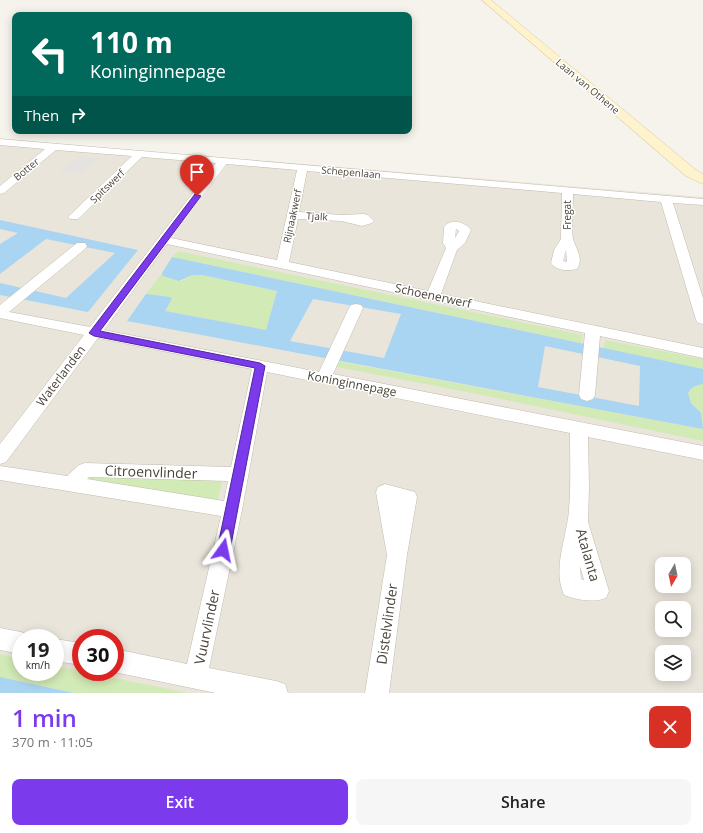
<!DOCTYPE html>
<meta charset="utf-8">
<style>
body{margin:0;font-family:"Open Sans",sans-serif;background:#f6f6f6;color:#222;height:100vh;display:flex;flex-direction:column;font-size:15px;white-space:nowrap}
*{box-sizing:border-box;margin:0}
p{font-size:13px;color:#767676}
.icon{flex:none;width:22px;height:22px;fill:none;stroke:currentColor;stroke-width:2;stroke-linecap:round;stroke-linejoin:round}
.map{position:relative;height:693px;overflow:hidden}
.sheet{display:flex;flex-direction:column;background:#fff;flex:1}
.sheet>*{flex:none}
.guide{position:absolute;left:12px;top:12px;width:400px;height:122px;border-radius:8px;box-shadow:0 2px 10px #0003;background:#00695c;color:#fff;overflow:hidden}
.needle{width:26px;rotate:189deg}
.controls{position:absolute;left:655px;top:557px;display:grid;gap:8px}
.controls a{display:grid;place-items:center;width:36px;height:36px;border-radius:8px;background:#fff;box-shadow:0 2px 10px #0003;font-size:20px}
.speed{position:absolute;left:12px;top:629px;display:flex;gap:8px;font-size:20px;font-weight:700;text-align:center}
.speed>*{display:grid;place-content:center;width:52px;height:52px;border-radius:50%;background:#fff;box-shadow:0 2px 10px #0003;line-height:1}
.speed small{font-size:10px;font-weight:400}
.speed .limit{border:6px solid #d22;background:#fff;color:#111}
.pin{position:absolute;display:grid;place-items:center;width:34px;height:34px;color:#fff;margin:-41px -17px;border-radius:50% 50% 50% 0;rotate:-45deg;box-shadow:0 0 4px #0007}
.pin .icon{rotate:45deg}
.me{position:absolute;width:44px;margin:-22px;rotate:12deg;stroke-linejoin:round;filter:drop-shadow(0 0 3px #0008)}
.turn{display:flex;align-items:center;gap:14px;height:84px;padding:0 12px;font-size:18px}
.turn .icon{width:52px;height:52px;stroke-width:2.5}
.turn b{display:block;font-size:28px;line-height:34px}
.then{display:flex;align-items:center;height:38px;padding:0 12px;background:#0003;gap:8px;font-size:15px}
.round{display:grid;place-items:center;flex:none;width:42px;height:42px;border-radius:8px;background:#f6f6f6}
.overview{display:flex;align-items:center;justify-content:space-between;height:68px;padding:0 12px}
h1{font-size:24px;font-weight:600;line-height:30px;color:#7c3aed}
.primary-button{display:flex;gap:8px;margin-top:auto;padding:8px 12px}
.primary-button a{flex:1;height:46px;border-radius:8px;background:#7c3aed;color:#fff;font-size:16px;font-weight:600;line-height:46px;text-align:center}
.primary-button a+a{background:#f6f6f6;color:#222}
.map>svg:first-child{display:block}
.residential{fill:#eae5da;fill-rule:evenodd}
.green{fill:#d2eab5}
.parking{fill:#e5e3e0}
.water{fill:#a9d4f2;fill-rule:evenodd}
.lines{fill:none;stroke-linecap:round;stroke-linejoin:round}
.street-casing{stroke:#c2bbae;stroke-width:1}
.secondary-casing{stroke:#d6c79b;stroke-width:1}
.street{fill:#fff;fill-rule:evenodd}
.secondary{fill:#fff3cd;fill-rule:evenodd}
.route{fill:#7c3aed;stroke:#51269a}
.labels{text-anchor:middle;stroke-width:3;stroke-linejoin:round;paint-order:stroke}
.far-street-label{font-size:10px;fill:#4b4439;stroke:#fff}
.street-label{font-size:12px;fill:#4b4439;stroke:#fff}
.near-street-label{font-size:14px;fill:#4b4439;stroke:#fff}
</style>
<div class="map">
<svg width="703" height="693" viewBox="0 0 703 693">
<rect width="100%" height="100%" fill="#f6f3ec"/>
<path class="residential" d="M0,139L703,197V693H0ZM662,564H684V586H662ZM662,608H684V630H662ZM21,638H55V672H21ZM81,638H115V672H81ZM662,652H684V674H662Z"/>
<path class="green" d="M178,251L583,335L581,343L172,257Z
M162,273V275L182,281L192,275H202L277,291L266,330L165,311L172,299L146,294Z
M605,340L703,359V370L604,348Z
M337,361L703,429V441L477,394L337,367L338,365H335Z
M703,384V427L701,413L691,403L688,393C691,387 696,385 703,384Z
M85,475L223,478L217,502L84,480Z
M0,654L21,659V672H55V666L188,693H74L0,677Z"/>
<path class="parking" d="M79,156L99,158L80,174L60,172Z"/>
<path class="water" d="M0,220L138,250L88,312L0,295V283L66,298L115,253L46,239L0,274V244L18,233L0,229Z
M172,257L703,369V384C696,385 691,387 688,393L691,403L701,413L703,429L127,321L146,294L170,297L172,299L165,311L266,330L277,291L202,275H192L179,281L163,276L162,273ZM313,299L401,314L384,358L290,341ZM545,346L640,366L639,406L538,387Z
M0,677L74,693H0Z"/>
<g class="lines">
<g class="street-casing">
<path id="street" d="M0,139L703,199V205L673,203L703,298V324L698,323L696,320L661,202L573,194C573,205 571,230 573,239C576,250 584,257 577,269C568,271 556,271 551,263L554,250L561,239L562,193L307,171L299,212L342,215L364,214L368,215L374,221L372,223L362,226L342,221L298,219L289,262L428,291L446,248L443,243L444,227C451,218 465,222 471,230L465,243L457,250L441,294L703,348V358L600,336L595,395L593,399L587,401L581,399L579,395L585,333L167,244L104,330L319,372L349,308L351,305L356,304L361,305L363,308L333,374L703,446V460L588,437L589,487L588,522L609,591L606,598C593,603 577,600 564,595C552,568 567,538 569,510C571,485 570,459 570,433L267,372L242,510L209,668L276,681L285,684L288,693H216L114,672H115V649L187,664L221,516L0,480V466L67,476L79,465L85,463L231,467L252,369L98,338L6,462L0,464V444L84,335L0,318V305L77,243H85L87,246L85,249L9,312L90,327L216,163L142,157L78,219H70L68,217L70,215L132,156L56,150L4,193L0,194V186L45,149L0,145ZM226,164L297,170L277,260L171,238ZM456,229L459,231L455,238ZM566,250L567,262L563,261ZM89,477L228,481L224,501L87,479ZM580,566L584,580L581,579Z
M385,484L415,492L417,497L407,555L389,693H365L387,555L376,492L378,487Z
M0,628L21,632L29,635L30,638H21V654L0,650Z
M55,639L81,643V665L55,661Z"/>
</g>
<g class="secondary-casing">
<path id="secondary" d="M482,0H491L696,170L703,174V184L686,176Z"/>
</g>
<use href="#street" class="street"/>
<use href="#secondary" class="secondary"/>
</g>
<path class="route" d="M195,194L201,196L100,331L260,363L265,366L230,550L228,553L223,555L219,553L217,550L255,368L94,336L89,333Z"/>
<g class="labels">
<g class="far-street-label">
<text transform="translate(588 86) rotate(40)" y="4">Laan van Othene</text>
<text transform="translate(26 169) rotate(-39)" y="4">Botter</text>
<text transform="translate(351 172) rotate(5)" y="4">Schepenlaan</text>
<text transform="translate(107 186) rotate(-44)" y="4">Spitswerf</text>
<text transform="translate(567 215) rotate(-90)" y="4">Fregat</text>
<text transform="translate(292 216) rotate(-78)" y="4">Rijnaakwerf</text>
<text transform="translate(317 216) rotate(3)" y="4">Tjalk</text>
</g>
<g class="street-label">
<text transform="translate(433 296) rotate(12)" y="4">Schoenerwerf</text>
<text transform="translate(61 376) rotate(-53)" y="4">Waterlanden</text>
<text transform="translate(352 384) rotate(11)" y="4">Koninginnepage</text>
</g>
<g class="near-street-label">
<text transform="translate(151 472) rotate(2)" y="5">Citroenvlinder</text>
<text transform="translate(588 555) rotate(74)" y="5">Atalanta</text>
<text transform="translate(387 624) rotate(-82)" y="5">Distelvlinder</text>
<text transform="translate(207 627) rotate(-78)" y="5">Vuurvlinder</text>
</g>
</g>
</svg>
<div class="controls">
<a><svg class="needle" viewBox="-14 -14 28 28"><path d="M0-13l5 13h-10z" fill="#e53935"/><path d="M0 13l5-13h-10z" fill="#767676"/></svg></a>
<a><svg class="icon" aria-label="search" viewBox="0 0 24 24"><circle cx="10" cy="10" r="6"/><path d="M15 15l6 6"/></svg></a>
<a><svg class="icon" aria-label="layers" viewBox="0 0 24 24"><path d="M12 4l9 5-9 5-9-5zM3 14l9 5 9-5"/></svg></a>
</div>
<div class="speed"><div>19<small>km/h</small></div><div class="limit">30</div></div>
<div class="pin" style="left:197px;top:196px;background:#d93025"><svg class="icon" aria-label="arrive" viewBox="0 0 24 24"><path d="M6 21V4h12l-3 4 3 4H6"/></svg></div>
<svg class="me" style="left:223px;top:550px" viewBox="-20 -20 40 40"><path d="M0-17L14 15 0 8-14 15z" fill="#7c3aed" stroke="#fff" stroke-width="4"/></svg>
<div class="guide">
<div class="turn"><svg class="icon" aria-label="left" viewBox="0 0 24 24"><path d="M17 20v-9H6M10 6l-5 5 5 5"/></svg><div><b>110 m</b>Koninginnepage</div></div>
<div class="then">Then<svg class="icon" aria-label="right" viewBox="0 0 24 24"><path d="M7 20v-9h11M14 6l5 5-5 5"/></svg></div>
</div>
</div>
<section class="sheet">
<div class="overview"><div><h1>1 min</h1><p>370 m · 11:05</p></div><a class="round" style="background:#d93025;color:#fff"><svg class="icon" aria-label="close" viewBox="0 0 24 24"><path d="M6 6l12 12M18 6L6 18"/></svg></a></div>
<div class="primary-button"><a>Exit</a><a>Share</a></div>
</section>
